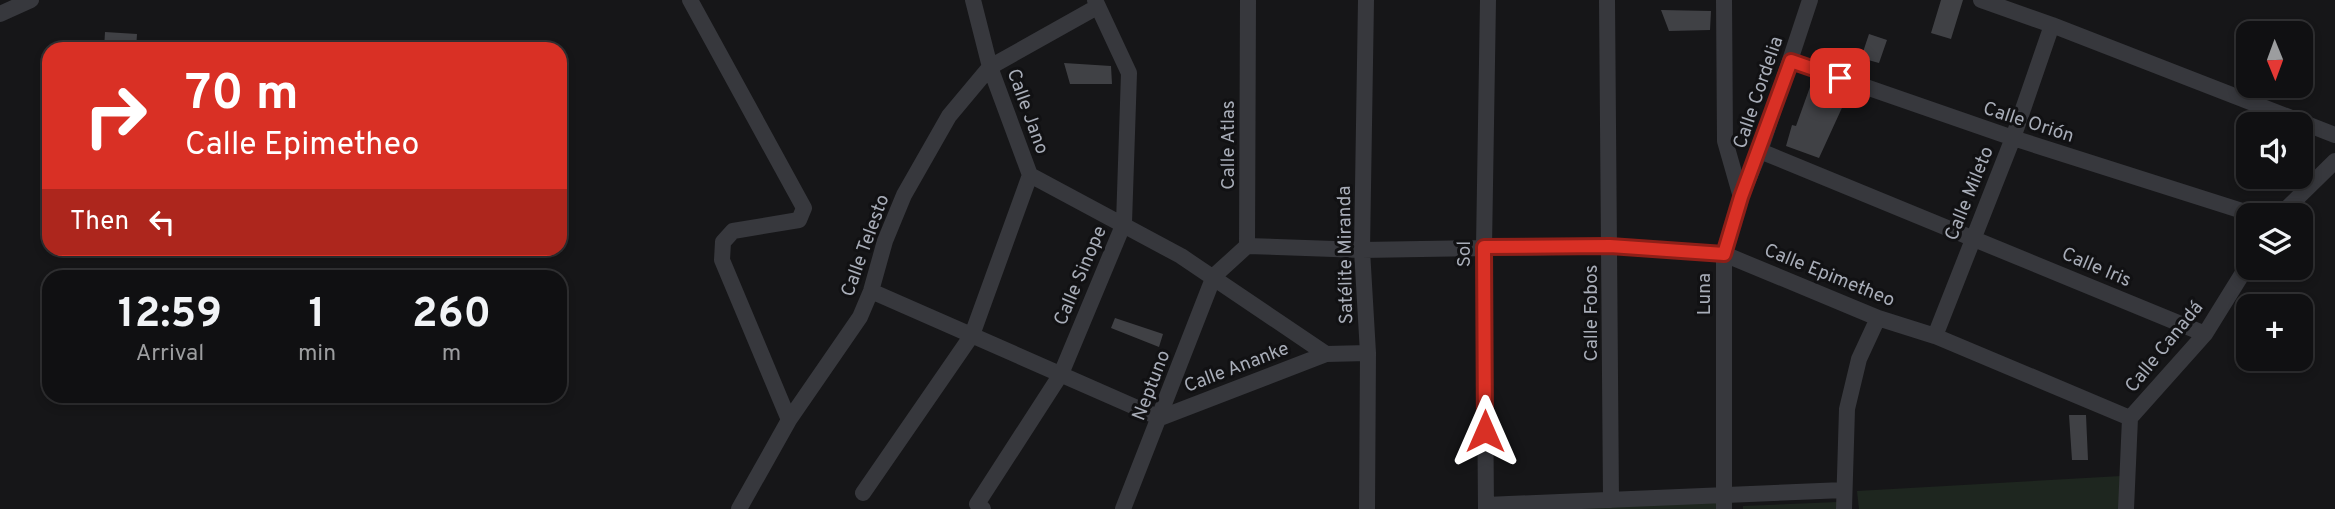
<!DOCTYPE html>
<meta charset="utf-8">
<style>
body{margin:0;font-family:Overpass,sans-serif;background:#1e1e20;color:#f1f3f6;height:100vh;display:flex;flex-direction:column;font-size:26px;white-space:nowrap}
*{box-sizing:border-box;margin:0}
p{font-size:23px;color:#9c9d9f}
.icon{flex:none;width:38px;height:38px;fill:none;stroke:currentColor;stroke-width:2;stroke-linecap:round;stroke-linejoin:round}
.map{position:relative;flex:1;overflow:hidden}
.sheet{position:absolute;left:42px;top:270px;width:525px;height:133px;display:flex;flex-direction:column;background:#101012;border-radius:21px;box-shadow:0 4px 10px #0003,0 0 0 2px #303032}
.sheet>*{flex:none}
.hud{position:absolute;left:42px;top:42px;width:525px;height:214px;border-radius:21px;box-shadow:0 4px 10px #0003,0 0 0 2px #303032;background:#d93025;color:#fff;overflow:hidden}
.needle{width:46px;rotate:179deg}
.controls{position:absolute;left:2236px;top:21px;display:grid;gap:14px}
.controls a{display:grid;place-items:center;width:77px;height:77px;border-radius:14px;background:#101012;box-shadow:0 4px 10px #0003,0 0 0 2px #303032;font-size:35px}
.pin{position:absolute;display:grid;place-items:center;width:60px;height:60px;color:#fff;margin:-30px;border-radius:14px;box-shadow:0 4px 10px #0006}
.me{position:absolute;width:77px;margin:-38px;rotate:0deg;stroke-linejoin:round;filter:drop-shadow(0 0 5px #0008)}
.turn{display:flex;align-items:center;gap:24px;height:147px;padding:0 28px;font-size:32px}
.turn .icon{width:91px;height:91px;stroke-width:2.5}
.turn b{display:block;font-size:49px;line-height:60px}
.then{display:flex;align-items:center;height:66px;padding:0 28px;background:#0003;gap:14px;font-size:26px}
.eta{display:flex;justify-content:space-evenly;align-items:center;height:119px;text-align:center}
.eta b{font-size:42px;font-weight:700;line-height:49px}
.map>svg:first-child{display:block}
.green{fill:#1e261f}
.building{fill:#404145}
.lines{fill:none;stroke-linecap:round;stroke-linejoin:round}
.minor{stroke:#37383d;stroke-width:16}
.route-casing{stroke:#8d1f18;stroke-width:18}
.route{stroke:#d93025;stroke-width:12}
.labels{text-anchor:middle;stroke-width:6;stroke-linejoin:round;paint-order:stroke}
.street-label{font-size:19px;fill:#a8adb8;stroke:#111113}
</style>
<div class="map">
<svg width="2335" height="509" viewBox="0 0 2335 509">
<rect width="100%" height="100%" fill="#161618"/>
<path class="green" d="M2121,476L2123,509H1859L1857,491Z
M1717,502V509H1549Z
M1838,502V509H1743V506Z"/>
<path class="building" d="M1941,0H1963L1951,39L1931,33Z
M1661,10L1711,11L1710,30L1669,31Z
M105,32L137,34L136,49H104Z
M1869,34L1887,40L1879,63L1861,58Z
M1064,63L1111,66L1112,84H1070Z
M1810,87L1846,99L1819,158L1786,146L1792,125L1796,126Z
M1115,318L1163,334L1159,347L1111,328Z
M2069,415H2086L2088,460H2072Z"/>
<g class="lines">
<path class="minor" d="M690,0L804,208L799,220L733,231L723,242L722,260L789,420
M973,0L990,67L1030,175L1181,256L1326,354L1368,353
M1366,0L1362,250L1368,353L1367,509
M1607,0L1611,500
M1981,0L2052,25L2335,135
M0,14L31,0
M1791,61L2013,138L2255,215
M1760,151L2205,334
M1741,197L1760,151L1810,0
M2280,215L2335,161
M1247,246L1362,250L1610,246L1724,254L1878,318L1935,336L2130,418
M871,291L1160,418L1326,354
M1935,336L2013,138L2052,25
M2130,418L2205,334L2249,263
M863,493L972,335L1030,175
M1486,505L1844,490
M739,509L789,420L860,317L871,291L885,241L904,195L949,116L990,67L1097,7
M983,509L977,504L1061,374L1124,223L1129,73L1095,0
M1123,509L1214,276L1247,246L1248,0
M1486,509L1484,247L1488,0
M1724,509V254L1741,197L1725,141L1724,0
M1844,509L1847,409L1859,359L1878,318
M2126,509L2130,418"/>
</g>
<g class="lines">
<g class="route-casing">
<path id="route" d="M1485,431L1484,247L1610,246L1724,254L1741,197L1791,61L1840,78"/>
</g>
<use href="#route" class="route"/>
</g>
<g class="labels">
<g class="street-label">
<text transform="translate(1757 92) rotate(-71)" y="7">Calle Cordelia</text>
<text transform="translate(1029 111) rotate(70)" y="7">Calle Jano</text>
<text transform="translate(2029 121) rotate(18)" y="7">Calle Orión</text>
<text transform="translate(1227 145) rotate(-90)" y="7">Calle Atlas</text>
<text transform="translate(1968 193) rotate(-68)" y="7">Calle Mileto</text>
<text transform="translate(864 245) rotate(-70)" y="7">Calle Telesto</text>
<text transform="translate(1463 254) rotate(-90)" y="7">Sol</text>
<text transform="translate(1344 255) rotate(-91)" y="7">Satélite Miranda</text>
<text transform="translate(2097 266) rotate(23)" y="7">Calle Iris</text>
<text transform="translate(1830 274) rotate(22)" y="7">Calle Epimetheo</text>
<text transform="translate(1079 275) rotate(-67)" y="7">Calle Sinope</text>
<text transform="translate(1703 294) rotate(-90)" y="7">Luna</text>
<text transform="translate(1590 313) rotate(-90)" y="7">Calle Fobos</text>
<text transform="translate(2163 346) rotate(-51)" y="7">Calle Canadá</text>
<text transform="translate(1236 366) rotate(-21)" y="7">Calle Ananke</text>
<text transform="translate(1150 385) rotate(-69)" y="7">Neptuno</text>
</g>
</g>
</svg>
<div class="controls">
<a><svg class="needle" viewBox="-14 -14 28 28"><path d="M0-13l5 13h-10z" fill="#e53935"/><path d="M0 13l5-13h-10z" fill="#9c9d9f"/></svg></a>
<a><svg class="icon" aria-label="sound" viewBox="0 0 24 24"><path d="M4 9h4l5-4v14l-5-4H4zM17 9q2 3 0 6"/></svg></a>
<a><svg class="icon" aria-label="layers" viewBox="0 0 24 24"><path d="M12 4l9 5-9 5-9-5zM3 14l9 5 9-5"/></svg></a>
<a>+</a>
</div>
<div class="pin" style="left:1840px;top:78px;background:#d93025"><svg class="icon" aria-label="arrive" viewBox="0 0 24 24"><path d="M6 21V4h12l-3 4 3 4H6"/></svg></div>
<svg class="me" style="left:1485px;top:431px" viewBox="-20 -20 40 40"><path d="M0-17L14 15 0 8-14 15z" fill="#d93025" stroke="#fff" stroke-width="4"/></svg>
<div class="hud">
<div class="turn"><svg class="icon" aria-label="right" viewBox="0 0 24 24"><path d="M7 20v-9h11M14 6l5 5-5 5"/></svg><div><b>70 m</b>Calle Epimetheo</div></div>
<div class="then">Then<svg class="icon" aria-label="left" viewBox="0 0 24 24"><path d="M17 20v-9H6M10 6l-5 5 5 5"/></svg></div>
</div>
<section class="sheet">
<div class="eta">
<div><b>12:59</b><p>Arrival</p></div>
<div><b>1</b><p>min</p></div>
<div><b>260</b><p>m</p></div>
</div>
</section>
</div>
